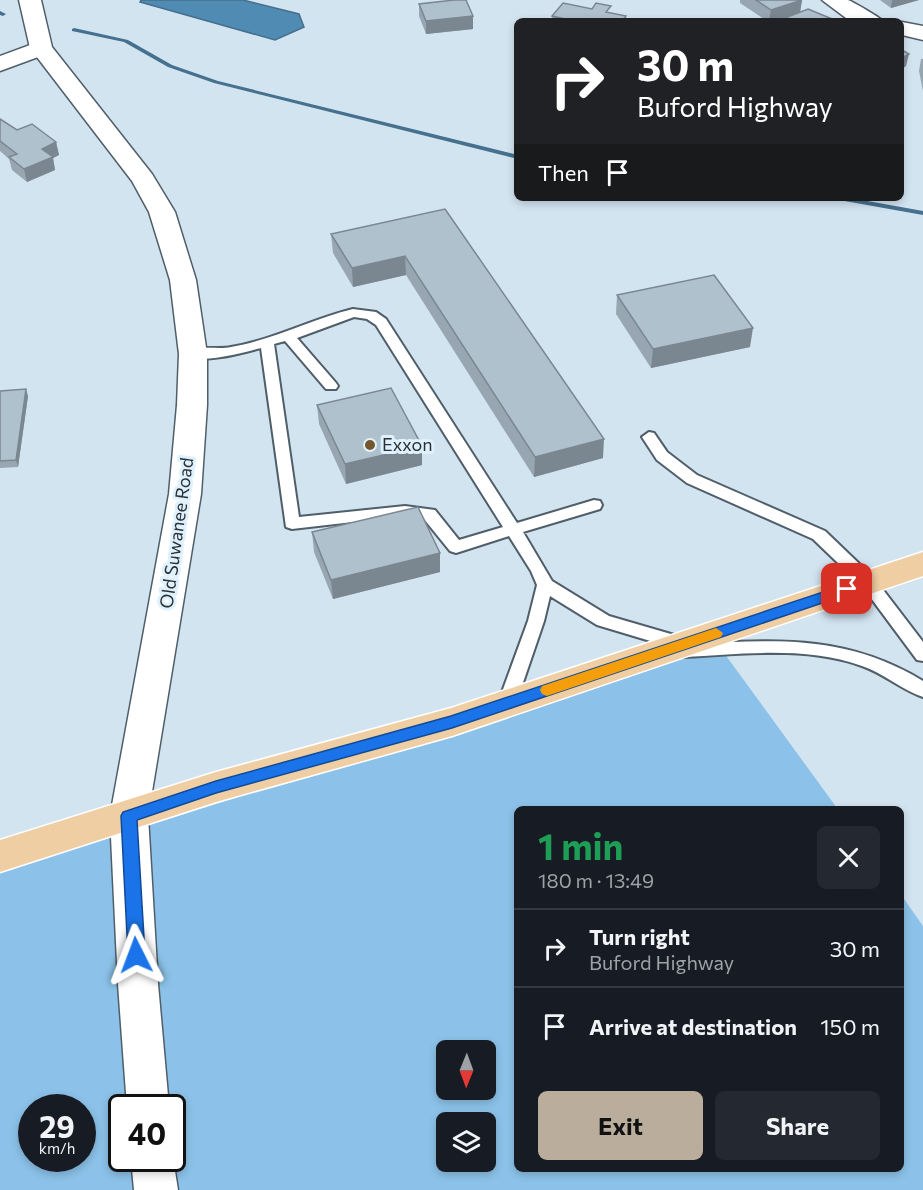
<!DOCTYPE html>
<meta charset="utf-8">
<style>
body{margin:0;font-family:Commissioner,sans-serif;background:#242831;color:#f1f3f6;height:100vh;display:flex;flex-direction:column;font-size:22px;white-space:nowrap}
*{box-sizing:border-box;margin:0}
p{font-size:20px;color:#9ea1a6}
.icon{flex:none;width:33px;height:33px;fill:none;stroke:currentColor;stroke-width:2;stroke-linecap:round;stroke-linejoin:round}
.map{position:relative;flex:1;overflow:hidden}
.sheet{position:absolute;left:514px;top:806px;width:390px;height:366px;display:flex;flex-direction:column;background:#171b24;border-radius:9px;box-shadow:0 3px 9px #0003}
.sheet>*{flex:none}
.banner{position:absolute;left:514px;top:18px;width:390px;height:183px;border-radius:9px;box-shadow:0 3px 9px #0003;background:#202124;color:#fff;overflow:hidden}
.needle{width:39px;rotate:181deg}
.controls{position:absolute;left:436px;top:1040px;display:grid;gap:12px}
.controls a{display:grid;place-items:center;width:60px;height:60px;border-radius:9px;background:#171b24;box-shadow:0 3px 9px #0003;font-size:30px}
.speed{position:absolute;left:18px;top:1094px;display:flex;gap:12px;font-size:30px;font-weight:700;text-align:center}
.speed>*{display:grid;place-content:center;width:78px;height:78px;border-radius:50%;background:#171b24;box-shadow:0 3px 9px #0003;line-height:1}
.speed small{font-size:15px;font-weight:400}
.speed .limit{border:3px solid #111;border-radius:9px;background:#fff;color:#111}
.pin{position:absolute;display:grid;place-items:center;width:51px;height:51px;color:#fff;margin:-26px;border-radius:12px;box-shadow:0 3px 9px #0006}
.me{position:absolute;width:66px;margin:-33px;rotate:357deg;stroke-linejoin:round;filter:drop-shadow(0 0 4px #0008)}
.turn{display:flex;align-items:center;gap:21px;height:126px;padding:0 24px;font-size:27px}
.turn .icon{width:78px;height:78px;stroke-width:2.5}
.turn b{display:block;font-size:42px;line-height:51px}
.then{display:flex;align-items:center;height:57px;padding:0 24px;background:#0003;gap:12px;font-size:22px}
.round{display:grid;place-items:center;flex:none;width:63px;height:63px;border-radius:9px;background:#242831}
.headline{display:flex;align-items:center;justify-content:space-between;height:102px;padding:0 24px}
h1{font-size:36px;font-weight:700;line-height:45px;color:#1e9e55}
.action{display:flex;gap:12px;margin-top:auto;padding:12px 24px}
.action a{flex:1;height:69px;border-radius:9px;background:#baad9b;color:#111;font-size:24px;font-weight:700;line-height:69px;text-align:center}
.action a+a{background:#242831;color:#f1f3f6}
ul{padding:0;list-style:none}
li{display:flex;align-items:center;gap:18px;height:78px;padding:0 24px;border-top:2px solid #363941}
li div{flex:1}
li b{display:block;font-size:22px}
li em{font-style:normal}
.map>svg:first-child{display:block}
.green{fill:#8cc2e9;fill-rule:evenodd}
.water{fill:#508bb3;stroke:#45708e;stroke-width:1.5}
.lines{fill:none;stroke-linecap:round;stroke-linejoin:round}
.stream{fill:#45708e;fill-rule:evenodd}
.service-casing{stroke:#4f5e69;stroke-width:4}
.minor-casing{stroke:#4f5e69;stroke-width:3}
.tertiary-casing{stroke:#4f5e69;stroke-width:3}
.primary-casing{stroke:#fff;stroke-width:3}
.service{fill:#fff;fill-rule:evenodd}
.minor{fill:#fff;fill-rule:evenodd}
.tertiary{fill:#fff;fill-rule:evenodd}
.primary{fill:#f0cea3;fill-rule:evenodd}
.wall{fill:#97a6b1}
.shaded-wall{fill:#7b8790}
.building{fill:#b0c1ce;stroke:#7b8790;stroke-width:1.5}
.route{fill:#1a73e8;stroke:#114b97;stroke-width:1.5}
.slow{fill:#f59e0b}
.poi-dot{fill:#76572c;stroke:#e0f1fe;stroke-width:2}
.labels{text-anchor:middle;stroke-width:6;stroke-linejoin:round;paint-order:stroke}
.poi-label{font-size:18px;fill:#2a3136;stroke:#e0f1fe;text-anchor:start}
.street-label{font-size:18px;fill:#2a3136;stroke:#e0f1fe}
</style>
<div class="map">
<svg width="923" height="1190" viewBox="0 0 923 1190">
<rect width="100%" height="100%" fill="#d3e4f1"/>
<path class="green" d="M719,646L837,808H518V1168H902V896L923,926V1190H0V872ZM447,1050H486V1089H447ZM32,1107H82V1158H32ZM122,1107H172V1158H122ZM447,1122H486V1161H447Z"/>
<path class="water" d="M141,0H243L299,14L304,27L275,40L140,2Z"/>
<g class="lines">
<path class="stream" d="M0,11L6,14L3,16L0,15Z
M74,28L128,40L172,65L218,81L518,155V159L214,83L168,67L124,42L72,31V29Z
M836,198H851L923,211V215L839,200Z"/>
<g class="service-casing">
<path id="service" d="M353,309L376,312L386,319L517,523L594,500L600,501L602,505L600,509L523,532L552,581L609,616L688,639L690,644C778,640 845,634 923,681V697C902,690 883,673 862,666C806,646 742,654 684,657L678,656L677,649L597,625L550,596L544,621L516,703L513,708L507,710L501,708L498,703L528,621L537,585L531,571L509,536L456,553L450,551L424,519L405,516L292,529L286,527L261,348C246,352 197,366 186,354C195,344 219,350 231,347C273,340 312,319 353,309ZM354,317L367,319L376,325L503,527L459,540L435,510L405,506L299,517L274,344L285,341L326,389H336L338,386L336,383L297,338Z
M649,432L654,433L667,452L697,475L825,531L874,578L923,642V661L917,660L862,586L813,539L687,483L657,460L642,437Z"/>
</g>
<g class="minor-casing">
<path id="minor" d="M822,0C830,0 841,0 848,0C852,1 882,19 883,21H850Z
M902,22L923,26V40L902,35Z
M41,41L49,43L52,48L49,53L0,71V56Z"/>
</g>
<g class="tertiary-casing">
<path id="tertiary" d="M19,0H41L52,47L152,174L175,212L196,280L207,354V405L201,494L148,816L158,984L169,1107H127L118,984L110,816L169,494L177,405L179,354L170,280L149,212L132,181L30,48Z
M172,1152L178,1190H134L131,1158H172Z"/>
</g>
<g class="primary-casing">
<path id="primary" d="M923,552V576L452,736L216,802L0,872V840L216,772L451,708Z"/>
</g>
<use href="#service" class="service"/>
<use href="#minor" class="minor"/>
<use href="#tertiary" class="tertiary"/>
<use href="#primary" class="primary"/>
</g>
<path class="wall" d="M740,0H802L800,12L837,21H784L785,18L794,14L773,21H767L740,3Z
M880,0H919L891,8Z
M419,4L473,16V29L426,34L419,16Z
M610,13L626,16V21H552V16Z
M921,59H923V91L919,71Z
M0,119L17,130L56,142L59,155L53,158L55,170L27,182L12,170L9,159L0,151Z
M445,209L603,458L534,477L406,275L353,287L333,253L331,234Z
M617,295L750,347L651,368L616,314Z
M0,391L28,396L18,467L0,468Z
M317,405L422,465L346,484L319,424Z
M312,532L440,553V572L333,599L314,552Z"/>
<path class="shaded-wall" d="M802,0L800,13L773,21H769L771,10Z
M892,0H919L891,8Z
M473,16V29L426,34V21Z
M909,54L906,66L902,69V58Z
M56,142L59,155L53,158L55,170L27,182L24,169L42,149Z
M405,256L406,275L353,287L352,268Z
M753,328L750,347L651,368L653,349Z
M26,389L28,396L18,467L16,460Z
M604,439L603,458L534,477L535,457Z
M422,446V465L346,484L345,464Z
M440,553V572L333,599L331,580Z"/>
<path class="building" d="M454,0H466L473,16L426,21L419,4Z
M756,0H802L771,10Z
M563,3L592,9L596,3L611,6L606,12L626,16L623,21H574L552,16Z
M808,9L837,21H790L785,18Z
M902,50L909,54L902,58Z
M0,119L17,130L32,124L56,142L42,149L53,157L24,169L9,157L17,154L0,141Z
M445,209L604,439L535,457L405,256L352,268L331,234Z
M714,275L753,328L653,349L617,295Z
M391,388L422,446L345,464L317,405Z
M26,389L16,460L0,461V391Z
M418,507L440,553L331,580L312,532Z"/>
<path class="route" d="M847,584L854,589L852,593L452,728L216,793L137,820L145,955L142,960L136,962L131,960L128,955L121,816L123,812L216,781L451,716Z"/>
<path class="slow" d="M716,628L723,633L721,637L547,696L542,694L540,690L542,686Z"/>
<circle class="poi-dot" cx="370" cy="445" r="6"/>
<g class="labels">
<g class="poi-label">
<text x="382" y="451">Exxon</text>
</g>
<g class="street-label">
<text transform="translate(177 533) rotate(-82)" y="6">Old Suwanee Road</text>
</g>
</g>
</svg>
<div class="controls">
<a><svg class="needle" viewBox="-14 -14 28 28"><path d="M0-13l5 13h-10z" fill="#e53935"/><path d="M0 13l5-13h-10z" fill="#9ea1a6"/></svg></a>
<a><svg class="icon" aria-label="layers" viewBox="0 0 24 24"><path d="M12 4l9 5-9 5-9-5zM3 14l9 5 9-5"/></svg></a>
</div>
<div class="speed"><div>29<small>km/h</small></div><div class="limit">40</div></div>
<div class="pin" style="left:847px;top:589px;background:#d93025"><svg class="icon" aria-label="arrive" viewBox="0 0 24 24"><path d="M6 21V4h12l-3 4 3 4H6"/></svg></div>
<svg class="me" style="left:136px;top:955px" viewBox="-20 -20 40 40"><path d="M0-17L14 15 0 8-14 15z" fill="#1a73e8" stroke="#fff" stroke-width="4"/></svg>
<div class="banner">
<div class="turn"><svg class="icon" aria-label="right" viewBox="0 0 24 24"><path d="M7 20v-9h11M14 6l5 5-5 5"/></svg><div><b>30 m</b>Buford Highway</div></div>
<div class="then">Then<svg class="icon" aria-label="arrive" viewBox="0 0 24 24"><path d="M6 21V4h12l-3 4 3 4H6"/></svg></div>
</div>
<section class="sheet">
<div class="headline"><div><h1>1 min</h1><p>180 m · 13:49</p></div><a class="round"><svg class="icon" aria-label="close" viewBox="0 0 24 24"><path d="M6 6l12 12M18 6L6 18"/></svg></a></div>
<ul>
<li><svg class="icon" aria-label="right" viewBox="0 0 24 24"><path d="M7 20v-9h11M14 6l5 5-5 5"/></svg><div><b>Turn right</b><p>Buford Highway</p></div><em>30 m</em></li>
<li><svg class="icon" aria-label="arrive" viewBox="0 0 24 24"><path d="M6 21V4h12l-3 4 3 4H6"/></svg><div><b>Arrive at destination</b></div><em>150 m</em></li>
</ul>
<div class="action"><a>Exit</a><a>Share</a></div>
</section>
</div>
